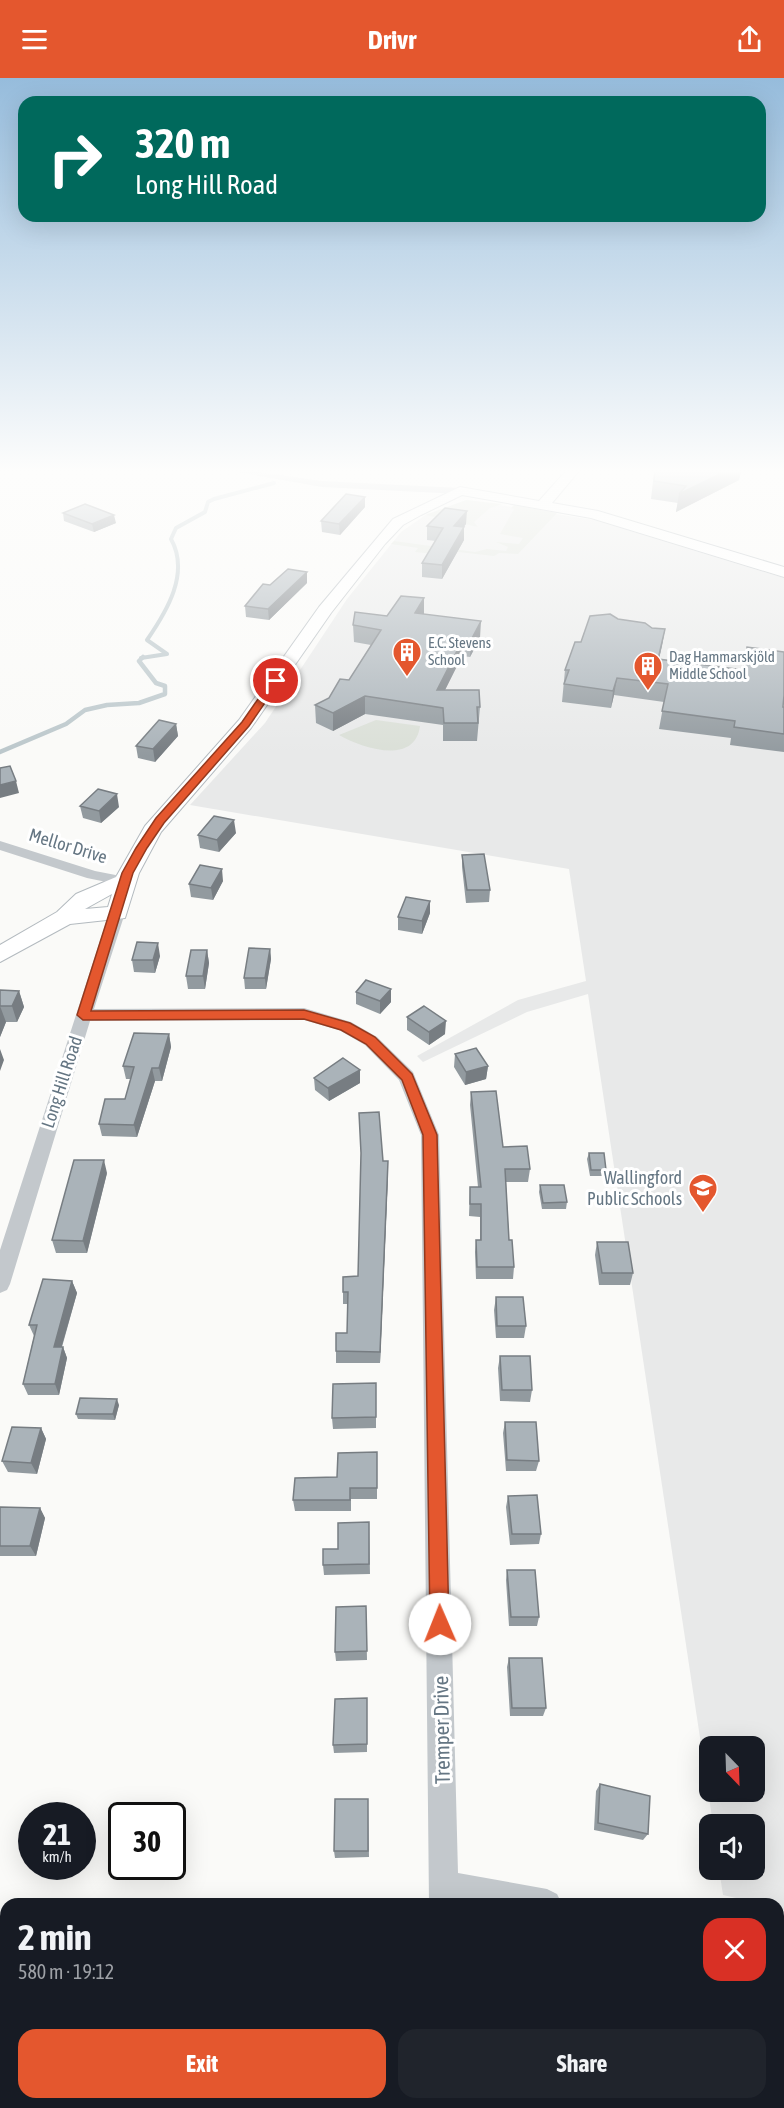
<!DOCTYPE html>
<meta charset="utf-8">
<style>
body{margin:0;font-family:"Asap Condensed",sans-serif;background:#20242c;color:#f1f3f6;height:100vh;display:flex;flex-direction:column;font-size:22px;white-space:nowrap}
*{box-sizing:border-box;margin:0}
p{font-size:20px;color:#9ea1a6}
.icon{flex:none;width:33px;height:33px;fill:none;stroke:currentColor;stroke-width:2;stroke-linecap:round;stroke-linejoin:round}
.map{position:relative;flex:1;overflow:hidden}
.details{position:absolute;left:0px;top:1820px;width:784px;height:212px;display:flex;flex-direction:column;background:#171b24;border-radius:18px 18px 0 0;box-shadow:0 6px 24px #0002}
.details>*{flex:none}
.guide{position:absolute;left:18px;top:18px;width:748px;height:126px;border-radius:18px;box-shadow:0 6px 24px #0002;background:#00695c;color:#fff;overflow:hidden}
.needle{width:39px;rotate:157deg}
.tools{position:absolute;left:699px;top:1658px;display:grid;gap:12px}
.tools a{display:grid;place-items:center;width:66px;height:66px;border-radius:12px;background:#171b24;box-shadow:0 6px 24px #0002;font-size:30px}
.speed{position:absolute;left:18px;top:1724px;display:flex;gap:12px;font-size:30px;font-weight:700;text-align:center}
.speed>*{display:grid;place-content:center;width:78px;height:78px;border-radius:50%;background:#171b24;box-shadow:0 6px 24px #0002;line-height:1}
.speed small{font-size:15px;font-weight:400}
.speed .limit{border:3px solid #111;border-radius:9px;background:#fff;color:#111}
.pin{position:absolute;display:grid;place-items:center;width:51px;height:51px;color:#fff;margin:-26px;border:3px solid #fff;border-radius:50%;box-shadow:0 2px 6px #0007}
.me{position:absolute;width:66px;margin:-33px;rotate:359deg;stroke-linejoin:round;filter:drop-shadow(0 0 4px #0008)}
.turn{display:flex;align-items:center;gap:21px;height:126px;padding:0 18px;font-size:27px}
.turn .icon{width:78px;height:78px;stroke-width:2.5}
.turn b{display:block;font-size:42px;line-height:51px}
.round{display:grid;place-items:center;flex:none;width:63px;height:63px;border-radius:18px;background:#20242c}
.headline{display:flex;align-items:center;justify-content:space-between;height:102px;padding:0 18px}
h1{font-size:36px;font-weight:700;line-height:45px}
.cta{display:flex;gap:12px;margin-top:auto;padding:12px 18px}
.cta a{flex:1;height:69px;border-radius:18px;background:#e4572e;color:#fff;font-size:24px;font-weight:700;line-height:69px;text-align:center}
.cta a+a{background:#20242c;color:#f1f3f6}
header{display:flex;justify-content:space-between;align-items:center;height:78px;padding:0 18px;background:#e4572e;color:#fff;font-size:27px;font-weight:700}
.map>svg:first-child{display:block}
.built{fill:#e8e9e9;fill-rule:evenodd}
.green{fill:#dadfd7}
.lines{fill:none;stroke-linecap:round;stroke-linejoin:round}
.stream-far1{stroke:#bbc7cb;stroke-width:4}
.stream{stroke:#bbc7cb;stroke-width:4.5}
.secondary-casing{stroke:#b3babf;stroke-width:2}
.street{fill:#c3c8cc;fill-rule:evenodd}
.secondary{fill:#fff;fill-rule:evenodd}
.wall{fill:#929a9f}
.shaded-wall{fill:#777d82}
.building{fill:#aab3b9;stroke:#777d82;stroke-width:1.5}
.route{fill:#e4572e;stroke:#94391e;stroke-width:1.5}
.labels{text-anchor:middle;stroke-width:6;stroke-linejoin:round;paint-order:stroke}
.far-poi-label{font-size:15px;fill:#657683;stroke:#fff;text-anchor:start}
.street-label{font-size:18px;fill:#657683;stroke:#fff}
.poi-label{font-size:18px;fill:#657683;stroke:#fff;text-anchor:end}
.near-street-label{font-size:21px;fill:#657683;stroke:#fff}
</style>
<header><svg class="icon" aria-label="menu" viewBox="0 0 24 24"><path d="M4 6h16M4 12h16M4 18h16"/></svg>Drivr<svg class="icon" aria-label="share" viewBox="0 0 24 24"><path d="M12 15V3M7 8l5-5 5 5M5 13v7h14v-7"/></svg></header>
<div class="map">
<svg width="784" height="2030" viewBox="0 0 784 2030">
<rect width="100%" height="100%" fill="#fafaf8"/>
<path class="built" d="M467,422L594,442L784,500V1832L779,1830L778,1826L758,1825L723,1817L719,1791H754V1746H713L588,916L527,934L423,984L417,978L518,922L586,903L569,791L190,727L265,645L347,521L401,454L427,436ZM710,1668H754V1713H710Z"/>
<path class="green" d="M466,422L502,426L490,430L474,444L478,449L426,437Z
M514,427L557,435L518,476L499,475L494,478L458,474L454,478L415,474L418,470L391,466L394,463L475,474L487,471L506,473L508,469L496,464L519,466L523,460L500,456L514,431L511,430Z
M376,642L420,648C415,688 362,670 339,657Z"/>
<g class="lines">
<path class="stream-far1" d="M141,580L167,576L147,562C167,533 190,495 171,461L176,450L205,434L208,424L214,421L274,405"/>
<path class="stream" d="M0,674L66,646L85,632L107,627L139,625L165,616V608L156,605L139,583L143,579"/>
<g class="secondary-casing">
<path id="secondary" d="M565,394H578L552,425L598,433L784,489V499L591,440L462,417L421,437L403,447L385,466L331,535L251,650L161,754L139,795L125,840L70,846L0,884V867L57,834L76,816L116,799L145,748L239,642L319,529L393,441L460,409L539,423ZM112,816L108,829L85,831Z"/>
</g>
<path class="street" d="M237,394H259L322,403L460,410L465,413L460,416L322,409Z
M0,763L95,793L131,800L133,803L126,808L87,800L0,772Z
M117,830L125,835L94,931L304,930L351,944L377,959L413,994L439,1057L458,1795L547,1811L557,1816L562,1826H429L421,1057L399,1002L365,967L339,952L304,942L90,943L10,1206L7,1212L0,1215V1172L109,835Z
M778,1864L784,1866V1896L778,1894Z
M431,2025H463V2030H431Z"/>
<use href="#secondary" class="secondary"/>
</g>
<path class="wall" d="M654,394H741L739,402L676,434L678,425L651,421Z
M365,429L340,457L322,454L321,443Z
M63,435L116,445L94,454L64,443Z
M466,446L464,449V462L442,501L422,499V485L436,463L427,462V448Z
M307,505L269,542L246,539L245,528Z
M424,536L480,560L470,579L462,578L445,612L480,629L477,663H443V647L365,636L333,653L316,645L315,627L329,620L349,602L371,567L354,564L353,547L387,538Z
M618,541L652,550L665,551L659,581L742,592L747,569L783,629H784V674L730,667L731,660L659,651L664,624L614,617L611,630L562,624L565,592L581,564Z
M176,646L178,658L155,684L138,680L136,668Z
M80,728L119,729L101,745L83,740Z
M236,755L219,774L200,770L198,757Z
M462,777L490,812L489,824L466,825L462,789Z
M223,803L213,822L191,819L189,806Z
M430,835L422,856L398,852V839Z
M270,871L271,881L266,911H245L244,900Z
M207,872L209,885L205,911H188L186,898Z
M160,878L155,895L134,894L132,882Z
M391,911V924L380,936L356,926V914Z
M0,912L19,913L24,929L17,944H6L0,959Z
M407,939L445,956L429,967L407,952Z
M169,956L171,969L162,1003H155L137,1059L102,1058L99,1046L125,1021L131,1001H126L123,988Z
M455,976L488,988L486,1001L465,1007L454,989Z
M314,1000L360,1005L329,1023L315,1012Z
M471,1014L503,1069L530,1091L528,1104H506L509,1162L514,1189L513,1201H476L475,1174L476,1162H480V1139L469,1138L470,1109H478L470,1027Z
M589,1075L606,1092L605,1098H590L587,1081Z
M383,1083L388,1096L380,1285H336V1273L347,1255L348,1226H343V1214L358,1198Z
M107,1095L87,1175H56L52,1162Z
M540,1107L567,1124L566,1131H542L539,1114Z
M597,1164L633,1195L630,1207H599L595,1177Z
M72,1203L77,1215L62,1269H63L67,1280L59,1317H28L23,1306L34,1258L29,1247Z
M496,1219L526,1248L524,1260H496L494,1232Z
M500,1278L532,1312L530,1324L500,1323L498,1290Z
M376,1305V1350L333,1351L332,1340Z
M119,1327L115,1342L78,1341L76,1336Z
M505,1344L539,1383L536,1393H506L503,1355Z
M41,1350L46,1361L37,1396L8,1394L2,1383Z
M377,1374V1421H351V1433H295L293,1422L337,1399Z
M508,1418L541,1456L539,1466L510,1467L506,1429Z
M0,1429L40,1430L45,1440L36,1478H0Z
M369,1444L370,1496L324,1497L323,1487L338,1471Z
M507,1492L539,1539L537,1548H509L506,1502Z
M366,1528L367,1582L336,1583L335,1574Z
M509,1580L546,1630L543,1638H510L507,1589Z
M367,1629V1674L334,1675L333,1667Z
M600,1706L648,1756L643,1762L594,1752L596,1713Z
M368,1728L369,1779L335,1780L334,1773Z
M784,1995V2030H770L748,2025H778Z"/>
<path class="shaded-wall" d="M724,394H741L739,402L676,434L679,416Z
M365,419V429L340,457L339,446Z
M467,433L466,446L453,461L454,448Z
M114,437L116,445L94,454L92,446Z
M464,449V462L442,501V487Z
M307,494V505L269,542L268,531Z
M424,520V537L415,535Z
M481,543L480,560L470,579L471,562Z
M665,551L662,568L655,598L658,581Z
M463,561L462,578L436,630L437,612Z
M617,600L614,617L611,630L613,613Z
M365,618V636L333,653V635Z
M176,646L178,658L155,684L153,671Z
M16,703L19,715L0,720V707Z
M117,716L119,729L101,745L99,733Z
M234,742L236,755L219,774L217,762Z
M222,791L223,803L213,822L211,810Z
M430,823V835L422,856V843Z
M158,865L160,878L155,895L153,882Z
M270,871L271,881L266,911L265,900Z
M207,872L209,885L205,911L203,898Z
M391,911V924L380,936V923Z
M19,913L24,929L17,944L12,928Z
M0,928L6,944L0,959Z
M446,943L445,956L429,967V954Z
M169,956L171,969L162,1003L159,990Z
M0,971L4,982L0,993Z
M488,988L486,1001L465,1007L466,994Z
M152,990L155,1003L137,1059L134,1047Z
M360,992V1005L329,1023L328,1010Z
M104,1082L107,1095L87,1175L83,1163Z
M388,1083V1096L380,1285V1274Z
M72,1203L77,1215L58,1281L54,1269Z
M63,1269L67,1280L59,1317L55,1306Z
M117,1321L119,1327L115,1342L113,1336Z
M41,1350L46,1361L37,1396L31,1385Z
M40,1430L45,1440L36,1478L30,1468Z"/>
<path class="building" d="M655,394H724L679,416L686,408L654,403Z
M346,416L365,419L339,446L321,443Z
M85,426L114,437L92,446L63,435Z
M445,430L467,433L454,448L464,449L442,487L422,485L443,450L427,448Z
M288,491L307,494L268,531L245,528L263,506L270,507Z
M401,518L424,520L415,535L481,543L471,562L463,561L437,612H479L480,629H477L478,645H444L443,630L365,618L333,635L315,627L329,620L340,601L349,602L381,552L353,547L355,534L387,538Z
M610,536L618,541L645,545L652,550L665,551L658,581L744,592L747,569L784,574V617L783,629H784V656L734,649L735,643L662,633L668,606L617,600L613,613L564,606L569,592H565L575,564H581L590,538Z
M159,642L176,646L153,671L136,668Z
M10,688L16,703L0,707V690Z
M98,711L117,716L99,733L80,728Z
M214,738L234,742L217,762L198,757Z
M484,776L490,812H467L462,777Z
M200,787L222,791L211,810L189,806Z
M406,819L430,823L422,843L398,839Z
M137,864L158,865L153,882H132Z
M249,870L270,871L265,900H244Z
M191,872H207L203,898H186Z
M366,902L391,911L380,923L356,914Z
M0,912L19,913L12,928H0Z
M424,928L446,943L429,954L407,939Z
M134,955L169,956L159,990H152L134,1047L99,1046L105,1021H125L134,989L123,988Z
M476,970L488,988L466,994L455,976Z
M343,980L360,992L328,1010L314,1000Z
M496,1013L503,1069L527,1068L530,1091H505L509,1162H512L514,1189H477L476,1162H481V1126H470V1109H481L471,1014Z
M379,1034L383,1083H388L380,1274L336,1273V1255H347L348,1214H343V1199L358,1198L361,1075L359,1035Z
M589,1075H604L606,1092H591Z
M74,1082H104L83,1163L52,1162Z
M540,1107H564L567,1124L543,1125Z
M597,1164H628L633,1195H602Z
M43,1201L72,1203L54,1269H63L55,1306H23L37,1247H29Z
M496,1219H523L526,1248H497Z
M500,1278H530L532,1312H502Z
M376,1305V1339L332,1340L333,1306Z
M80,1320L117,1321L113,1336H76Z
M505,1344H536L539,1383L507,1382Z
M12,1349L41,1350L31,1385L2,1383Z
M377,1374V1410H350V1422H293L295,1400L337,1399L338,1375Z
M537,1417L541,1456H512L508,1418Z
M0,1429L40,1430L30,1468H0Z
M369,1444V1486L323,1487V1471H338V1445Z
M507,1492H535L539,1539H511Z
M366,1528L367,1573L335,1574L336,1529Z
M509,1580H542L546,1630H512Z
M367,1620V1666L333,1667L335,1621Z
M600,1706L650,1718L648,1756L598,1745Z
M335,1721H368V1773H334Z
M778,1972L783,1973L784,2029L764,2025H778Z"/>
<linearGradient id="sky" x2="0" y2="1"><stop stop-color="#96bcdc"/><stop offset="0.58" stop-color="#fdfdfc"/><stop offset="1" stop-color="#fdfdfc" stop-opacity="0"/></linearGradient>
<rect width="784" height="678" fill="url(#sky)"/>
<path class="route" d="M272,601L280,603L249,648L164,745L147,770L133,795L91,933L304,932L350,945L375,959L412,996L437,1057L449,1546L446,1552L440,1555L433,1552L430,1546L423,1057L402,1002L366,966L341,952L304,941L83,942L77,937L122,795L136,770L156,740L242,644Z"/>
<defs>
<g id="building-pin" transform="scale(1.5)"><path d="M0 17L-7.5 6A9.5 9.5 0 1 1 7.5 6Z" fill="#e4572e" stroke="#fff"/><path d="M-4-6H4V6H1V3H-1V6H-4ZM-2.5-4.3h1.7v1.8h-1.7ZM.8-4.3h1.7v1.8H.8ZM-2.5-1h1.7V.8h-1.7ZM.8-1h1.7V.8H.8Z" fill="#fff"/></g>
<g id="school-pin" transform="scale(1.5)"><path d="M0 17L-7.5 6A9.5 9.5 0 1 1 7.5 6Z" fill="#e4572e" stroke="#fff"/><path d="M0-5L7-2L0 1L-7-2ZM-4 1L0 2.5L4 1V4Q0 6-4 4Z" fill="#fff"/></g>
</defs>
<g fill-rule="evenodd">
<use href="#building-pin" x="407" y="574"/>
<use href="#building-pin" x="648" y="588"/>
<use href="#school-pin" x="703" y="1110"/>
</g>
<g class="labels">
<g class="far-poi-label">
<text x="428" y="570">E.C. Stevens<tspan x="428" dy="17">School</tspan></text>
<text x="669" y="584">Dag Hammarskjöld<tspan x="669" dy="17">Middle School</tspan></text>
</g>
<g class="street-label">
<text transform="translate(68 768) rotate(17)" y="6">Mellor Drive</text>
<text transform="translate(62 1004) rotate(-72)" y="6">Long Hill Road</text>
</g>
<g class="poi-label">
<text x="682" y="1106">Wallingford<tspan x="682" dy="21">Public Schools</tspan></text>
</g>
<g class="near-street-label">
<text transform="translate(442 1652) rotate(-91)" y="7">Tremper Drive</text>
</g>
</g>
</svg>
<div class="tools">
<a><svg class="needle" viewBox="-14 -14 28 28"><path d="M0-13l5 13h-10z" fill="#e53935"/><path d="M0 13l5-13h-10z" fill="#9ea1a6"/></svg></a>
<a><svg class="icon" aria-label="sound" viewBox="0 0 24 24"><path d="M4 9h4l5-4v14l-5-4H4zM17 9q2 3 0 6"/></svg></a>
</div>
<div class="speed"><div>21<small>km/h</small></div><div class="limit">30</div></div>
<div class="pin" style="left:276px;top:603px;background:#d93025"><svg class="icon" aria-label="arrive" viewBox="0 0 24 24"><path d="M6 21V4h12l-3 4 3 4H6"/></svg></div>
<svg class="me" style="left:440px;top:1546px" viewBox="-20 -20 40 40"><circle r="19" fill="#fff"/><path d="M0-13L10 11 0 6-10 11z" fill="#e4572e"/></svg>
<div class="guide">
<div class="turn"><svg class="icon" aria-label="right" viewBox="0 0 24 24"><path d="M7 20v-9h11M14 6l5 5-5 5"/></svg><div><b>320 m</b>Long Hill Road</div></div>
</div>
<section class="details">
<div class="headline"><div><h1>2 min</h1><p>580 m · 19:12</p></div><a class="round" style="background:#d93025;color:#fff"><svg class="icon" aria-label="close" viewBox="0 0 24 24"><path d="M6 6l12 12M18 6L6 18"/></svg></a></div>
<div class="cta"><a>Exit</a><a>Share</a></div>
</section>
</div>
